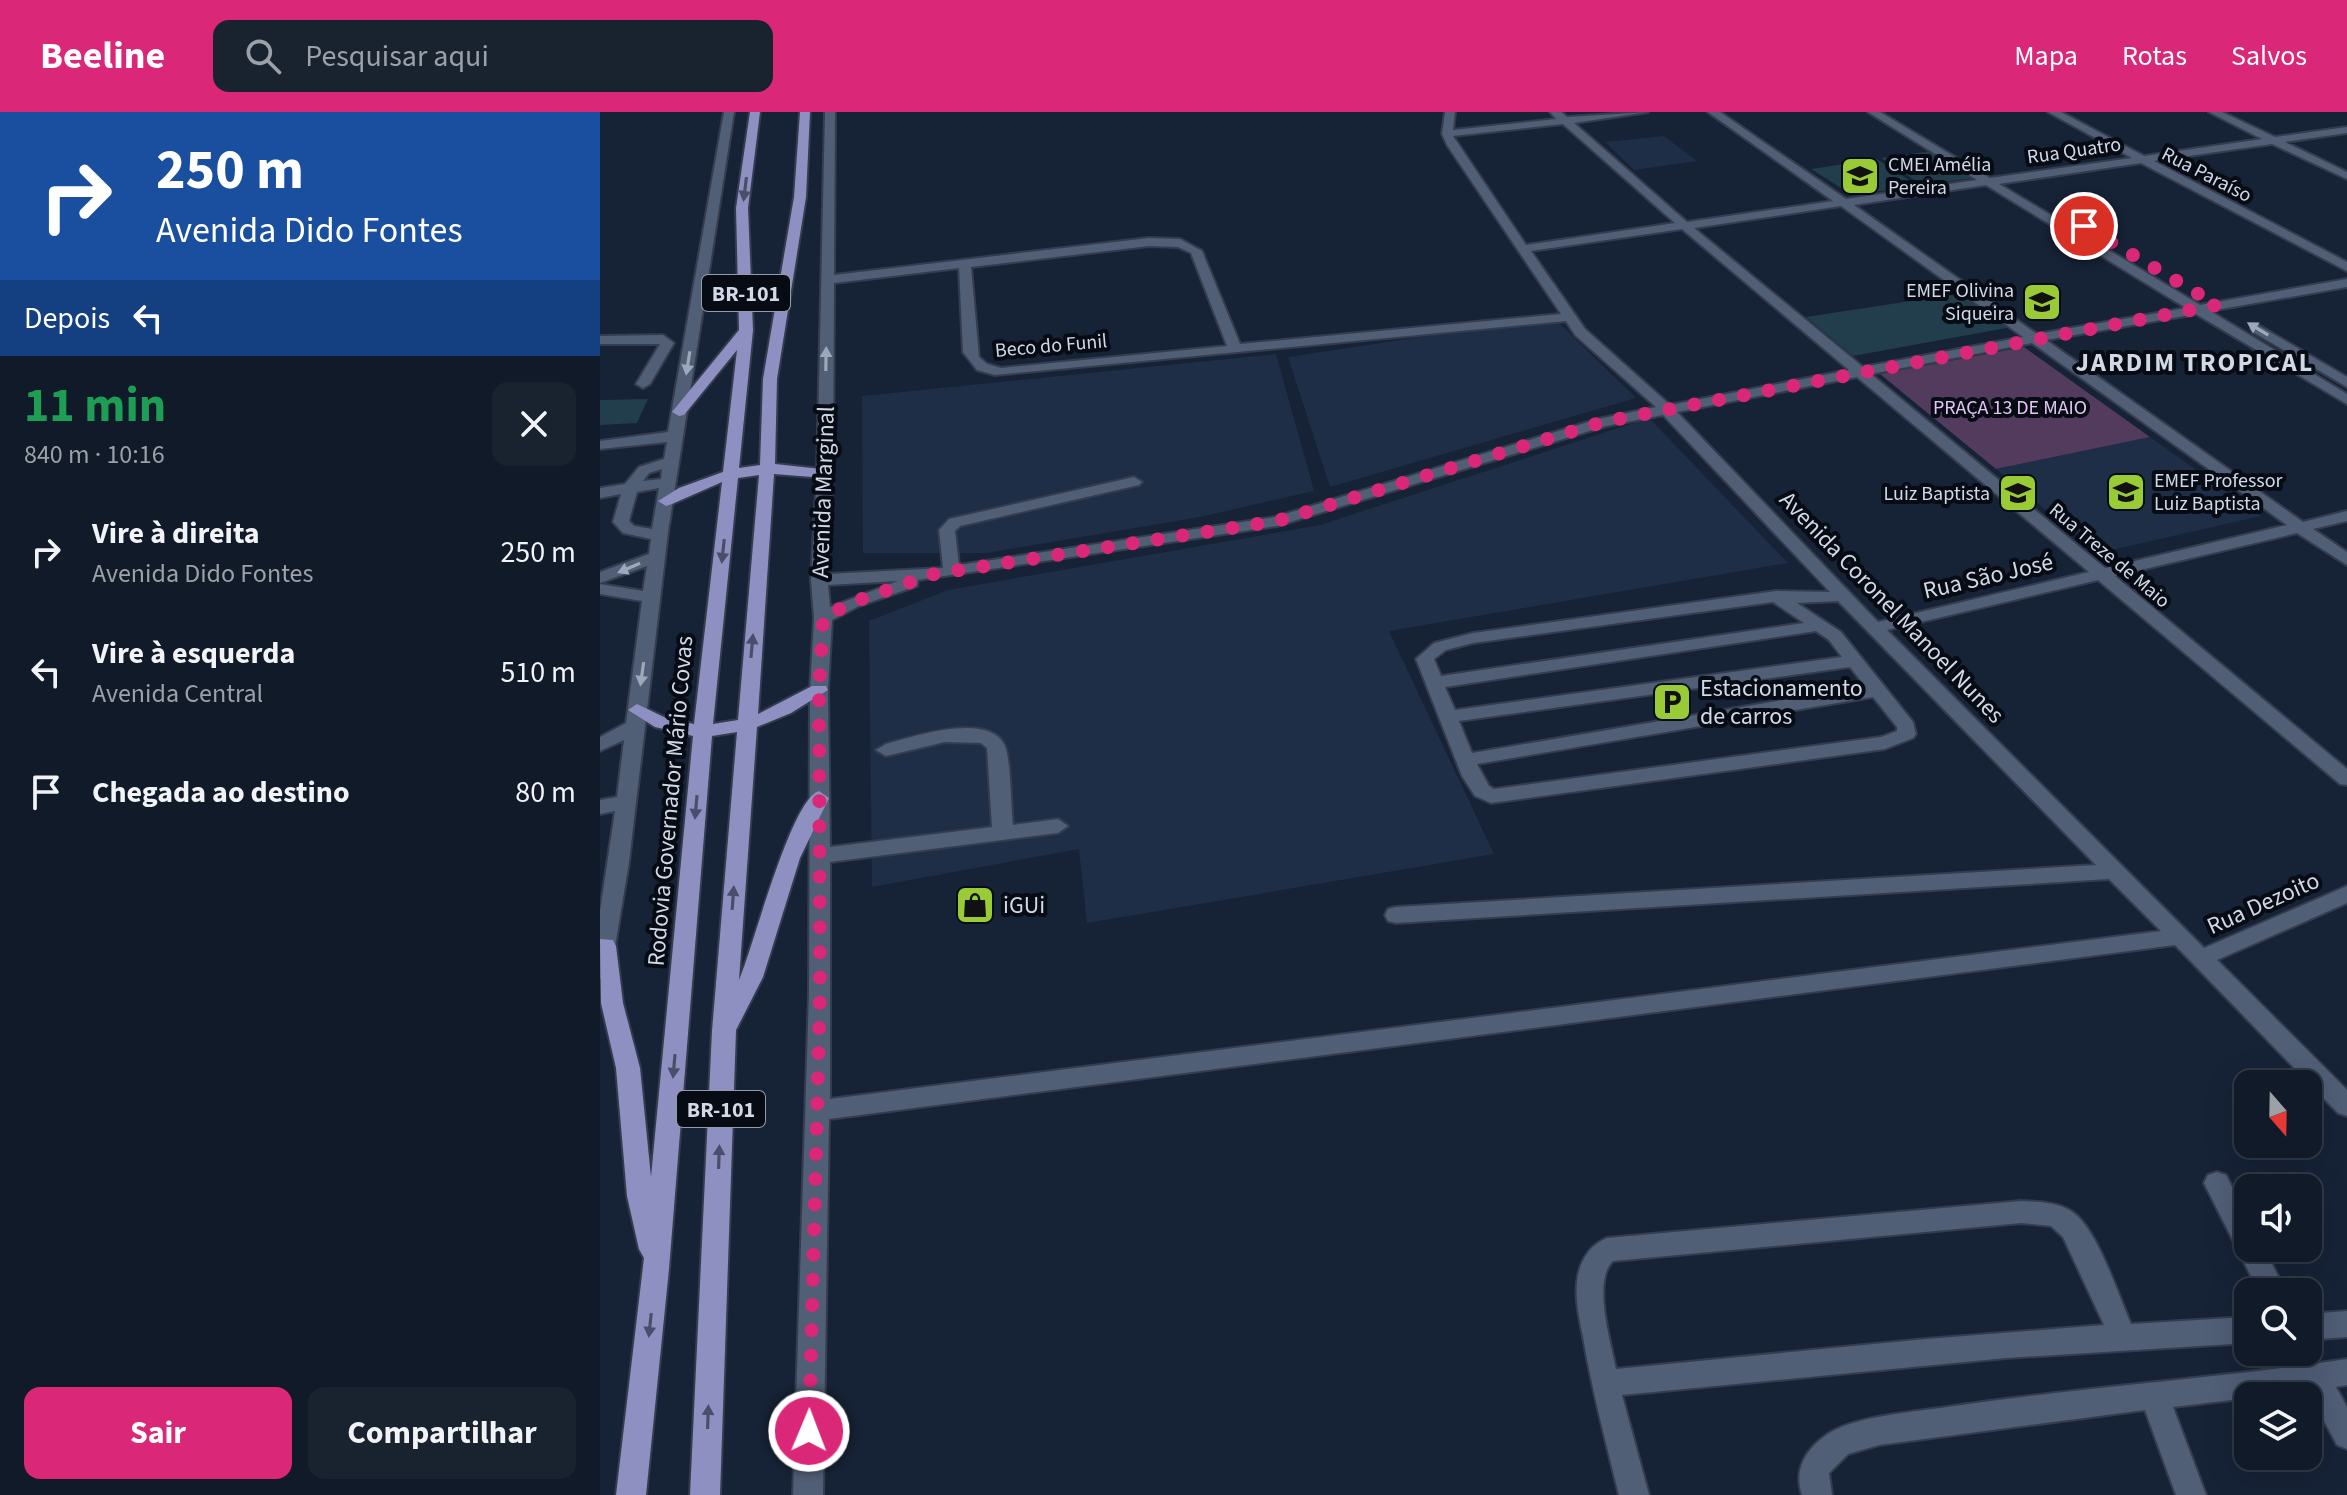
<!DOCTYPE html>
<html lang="pt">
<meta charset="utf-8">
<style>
body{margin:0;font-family:"Source Sans 3",sans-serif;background:#192330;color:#f1f3f6;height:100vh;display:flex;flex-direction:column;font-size:30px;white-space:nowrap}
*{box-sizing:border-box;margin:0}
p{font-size:26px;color:#9ca1a8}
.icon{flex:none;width:44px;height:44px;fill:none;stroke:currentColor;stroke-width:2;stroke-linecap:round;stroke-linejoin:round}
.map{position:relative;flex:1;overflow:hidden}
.drawer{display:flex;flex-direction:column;background:#101a28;width:600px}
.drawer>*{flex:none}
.hud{background:#1a4fa0;color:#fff;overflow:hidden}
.needle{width:52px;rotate:160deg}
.fabs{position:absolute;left:1634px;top:958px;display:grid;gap:16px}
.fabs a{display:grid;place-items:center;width:88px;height:88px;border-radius:16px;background:#101a28;box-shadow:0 8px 32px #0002,0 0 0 2px #303845;font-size:40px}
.pin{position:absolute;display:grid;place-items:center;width:68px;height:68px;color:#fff;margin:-34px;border:4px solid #fff;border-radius:50%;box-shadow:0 2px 8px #0007}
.me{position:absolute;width:88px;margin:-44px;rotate:1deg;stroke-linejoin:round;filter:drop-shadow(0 0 6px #0008)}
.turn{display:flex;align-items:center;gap:28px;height:168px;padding:0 24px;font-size:36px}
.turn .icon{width:104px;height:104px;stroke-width:2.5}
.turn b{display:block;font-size:56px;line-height:68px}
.then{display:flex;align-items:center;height:76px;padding:0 24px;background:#0003;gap:16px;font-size:30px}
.round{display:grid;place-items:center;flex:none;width:84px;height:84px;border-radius:16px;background:#192330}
.headline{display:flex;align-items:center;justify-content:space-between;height:136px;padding:0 24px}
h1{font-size:48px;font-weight:700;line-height:60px;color:#1e9e55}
.action{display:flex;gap:16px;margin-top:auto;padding:16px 24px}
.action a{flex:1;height:92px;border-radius:16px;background:#db2777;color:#fff;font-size:32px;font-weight:700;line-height:92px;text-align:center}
.action a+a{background:#192330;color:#f1f3f6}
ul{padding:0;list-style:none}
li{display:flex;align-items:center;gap:24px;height:120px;padding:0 24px}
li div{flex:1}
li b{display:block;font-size:30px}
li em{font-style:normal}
header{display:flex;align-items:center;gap:48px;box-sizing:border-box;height:112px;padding:0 40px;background:#db2777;color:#fff}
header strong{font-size:38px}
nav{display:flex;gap:44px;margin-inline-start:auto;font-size:28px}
.search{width:560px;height:72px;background:#192330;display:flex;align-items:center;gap:20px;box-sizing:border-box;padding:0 28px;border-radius:16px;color:#9ca1a8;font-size:30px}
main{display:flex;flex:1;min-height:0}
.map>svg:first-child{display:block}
.built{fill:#1e2e46}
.green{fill:#523b5d}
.building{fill:#223d4b}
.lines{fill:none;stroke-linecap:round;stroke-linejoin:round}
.minor-casing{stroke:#343c4d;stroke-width:4}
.major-casing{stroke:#343c4d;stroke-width:4}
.minor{fill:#505e76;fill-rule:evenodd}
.major{fill:#8e90c2;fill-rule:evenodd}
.oneway{fill:#4a4e6b}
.oneway2{fill:#9da8ba}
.route{stroke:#db2777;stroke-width:14;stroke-dasharray:0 25.2}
.labels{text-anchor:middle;stroke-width:8;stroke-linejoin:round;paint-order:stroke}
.far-street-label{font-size:20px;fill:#d1d9e7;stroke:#060b14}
.far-poi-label{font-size:20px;fill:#d1d9e7;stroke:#060b14;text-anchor:start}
.far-park-label{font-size:20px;fill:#e4c4f4;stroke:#060b14}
.shield{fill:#060b14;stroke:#949ba8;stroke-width:2}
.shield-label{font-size:22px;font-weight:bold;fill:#d1d9e7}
.street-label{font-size:24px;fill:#d1d9e7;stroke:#060b14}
.poi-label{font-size:24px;fill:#d1d9e7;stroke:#060b14;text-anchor:start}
.far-district-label{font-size:26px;font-weight:bold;letter-spacing:2px;fill:#d1d9e7;stroke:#060b14}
</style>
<header>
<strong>Beeline</strong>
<div class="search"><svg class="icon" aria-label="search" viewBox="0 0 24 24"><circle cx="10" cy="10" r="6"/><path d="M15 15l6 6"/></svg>Pesquisar aqui</div>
<nav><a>Mapa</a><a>Rotas</a><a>Salvos</a></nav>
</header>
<main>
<section class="drawer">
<div class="hud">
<div class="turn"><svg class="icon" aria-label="right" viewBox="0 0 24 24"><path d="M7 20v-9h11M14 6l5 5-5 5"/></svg><div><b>250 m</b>Avenida Dido Fontes</div></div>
<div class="then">Depois<svg class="icon" aria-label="left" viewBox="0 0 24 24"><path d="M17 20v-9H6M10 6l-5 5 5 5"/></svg></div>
</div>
<div class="headline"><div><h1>11 min</h1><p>840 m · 10:16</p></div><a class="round"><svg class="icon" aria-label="close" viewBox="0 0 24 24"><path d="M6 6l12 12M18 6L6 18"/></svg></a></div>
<ul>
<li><svg class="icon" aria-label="right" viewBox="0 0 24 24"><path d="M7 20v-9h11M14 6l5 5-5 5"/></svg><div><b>Vire à direita</b><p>Avenida Dido Fontes</p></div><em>250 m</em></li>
<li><svg class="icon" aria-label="left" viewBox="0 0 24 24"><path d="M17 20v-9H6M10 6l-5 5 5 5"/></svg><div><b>Vire à esquerda</b><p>Avenida Central</p></div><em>510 m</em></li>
<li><svg class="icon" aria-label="arrive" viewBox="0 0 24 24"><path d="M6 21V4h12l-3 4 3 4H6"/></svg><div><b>Chegada ao destino</b></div><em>80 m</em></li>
</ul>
<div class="action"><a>Sair</a><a>Compartilhar</a></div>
</section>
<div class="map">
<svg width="1747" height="1383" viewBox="0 0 1747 1383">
<rect width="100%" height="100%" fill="#162236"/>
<path class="built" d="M1064,24L1097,49L1034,58L1005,30Z
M953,205L1036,286L730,375L688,245Z
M676,242L714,379L600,405L386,441H263L262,284Z
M1049,306L1188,451L789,519L894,742L487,811L479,737L272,775L269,509L348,478L720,413Z
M1550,325L1661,404L1498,441L1396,357Z"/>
<path class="green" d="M1424,235L1550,325L1396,357L1280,262Z"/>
<path class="building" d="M1332,39L1374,66L1322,73L1281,46Z
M1277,47L1318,74L1252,83L1211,57Z
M1363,181L1412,215L1253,244L1206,205Z
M48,287L37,311L0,313V288Z"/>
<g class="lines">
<g class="minor-casing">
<path id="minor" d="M124,0H134L68,420L29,750L11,859L8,865L0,867V799L15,699L0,702V688L17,685L24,628L0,639V625L26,611L42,489L0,482V472L43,479L47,454L0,471V460L49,442L51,427L23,421L13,410L21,382L0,386V376L25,372L39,355L64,347L67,330L0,337V329L68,320ZM62,357L61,367L43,369L49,361ZM59,376L52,417L34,414L29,409L37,380Z
M225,0H235L234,163L549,126L580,127L602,139L640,232L961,202L847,33L842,22L845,0H855L853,18L956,7L950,0H961L967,5L1048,0L974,11L1087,110L1233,89L1108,0H1120L1246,87L1377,68L1268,0H1280L1390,66L1532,46L1448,0H1461L1544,44L1662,27L1609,0H1622L1675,25L1747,15V21L1685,30L1747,60V67L1672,32L1554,49L1747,150V159L1541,51L1399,72L1600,193L1747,167V175L1610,199L1747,282V292L1596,202L1446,228L1703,410L1747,399V409L1713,417L1747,440V453L1697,421L1515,464L1747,657V673L1740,672L1498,468L1287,518L1604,836L1747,774V791L1617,848L1747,978V1004L1738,1001L1575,833L229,1007L223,1383H193L209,881L210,578L214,506L211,468L217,361ZM963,12L1075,111L926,133L853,24ZM1386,73L1586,196L1437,222L1254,93ZM1241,94L1423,225L1263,255L1094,116ZM1082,117L1249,258L1070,293L985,217L931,139ZM549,134L578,135L591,141L627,234L401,256L387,252L379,245L371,155ZM359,156L363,240L377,258L395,263L966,209L975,223L1056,295L998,307L675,405L359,453L355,419L360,414L539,373L542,370L534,365L349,407L339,418L343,456L228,462L233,361L234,171ZM1432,231L1687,413L1505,456L1271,262ZM1257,265L1489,460L1278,510L1077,300ZM1063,303L1230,480L1176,479L873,521L834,531L816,547L862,664L875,684L891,691L1285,637L1313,626L1316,622L1313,610L1241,520L1197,491L1238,489L1496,753L796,795L788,797L785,803L788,809L796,811L1509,767L1561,819L230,987V750L458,721L468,714L458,707L413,713C411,696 411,644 404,632C387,600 312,625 286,632L276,638L286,644L345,630L381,631L387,636L392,715L230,735L228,578L232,508L259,494L317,474L318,468L677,414L1006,314ZM298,469L230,495L228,473ZM1173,490L1204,511L841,564L834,547L846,538L873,531ZM1216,519L1229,528L1242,545L855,598L845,575ZM1250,555L1265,574L872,641L859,609ZM1273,585L1297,615V619L1281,625L894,677L889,674L877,652Z
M1658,213L1747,265V275L1653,220L1651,217Z
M63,223L74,231L50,272L43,276L36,272L60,232H0V224Z
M1617,1060L1626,1063L1648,1106V1136H1664L1686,1180H1659L1604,1071L1608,1063Z
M1421,1089C1438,1090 1456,1090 1471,1099C1497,1115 1518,1183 1531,1212L1648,1205V1231L1406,1246L1022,1283L1049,1383H1019C1006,1331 992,1278 983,1225C979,1205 974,1184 978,1163C982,1146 990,1133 1007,1126ZM1421,1111L1451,1114L1463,1125L1504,1213L1326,1227L1016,1257C1011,1231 992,1169 1013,1149Z
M1747,1199V1225L1708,1228V1202Z
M1747,1247V1273L1736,1275L1747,1295V1337L1737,1333L1708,1279L1573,1295L1606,1383H1576L1545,1298L1279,1333L1248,1342L1229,1361L1232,1383H1202C1193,1357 1207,1336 1228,1322C1254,1304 1315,1300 1347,1295C1480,1275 1614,1267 1747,1247Z"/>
</g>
<g class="major-casing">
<path id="major" d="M150,0H160L148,96L153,218L139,356L160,353L163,267L194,85L200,0H210L206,85L177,267L175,352L230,358L233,361L225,366L174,362L158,602L212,574H226L228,578L191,601L157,615L139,868C153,837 191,687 219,679L229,686L200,746L163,865L136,918L120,1383H90L112,919L137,620L112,624L69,1157L46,1383H16L44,1146L39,1137L27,1084L16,956L1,891L0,827L13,828L16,834L23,891L40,956L51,1065L93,624L55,615L28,598L37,592L68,607L94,612L122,370L72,392L66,394L58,389L79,376L123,360L137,238L84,303L79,304L72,300L139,218L136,96ZM159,363L138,608L113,612L138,366Z"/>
</g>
<use href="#minor" class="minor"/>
<use href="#major" class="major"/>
</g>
<defs><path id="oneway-solid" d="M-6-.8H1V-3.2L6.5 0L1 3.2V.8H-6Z" transform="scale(2)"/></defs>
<g class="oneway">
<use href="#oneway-solid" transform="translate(145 77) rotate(97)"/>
<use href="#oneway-solid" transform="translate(123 439) rotate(96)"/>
<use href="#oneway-solid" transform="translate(152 534) rotate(-85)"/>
<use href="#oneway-solid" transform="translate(96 695) rotate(95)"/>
<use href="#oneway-solid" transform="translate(133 786) rotate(-86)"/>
<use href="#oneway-solid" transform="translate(74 954) rotate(95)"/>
<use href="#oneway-solid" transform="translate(119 1045) rotate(-88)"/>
<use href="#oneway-solid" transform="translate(50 1213) rotate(96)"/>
<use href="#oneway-solid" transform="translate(108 1305) rotate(-88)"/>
</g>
<g class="oneway2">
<use href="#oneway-solid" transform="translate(1658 217) rotate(-149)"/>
<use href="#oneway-solid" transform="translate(226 247) rotate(-89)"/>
<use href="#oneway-solid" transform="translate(88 251) rotate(99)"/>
<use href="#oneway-solid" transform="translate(29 456) rotate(157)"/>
<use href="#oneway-solid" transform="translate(42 562) rotate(98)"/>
</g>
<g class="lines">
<path class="route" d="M209,1319L220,881L219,578L223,506L253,490L334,462L677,409L1003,310L1617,193L1484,114"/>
</g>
<defs>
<g id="school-square" transform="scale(2)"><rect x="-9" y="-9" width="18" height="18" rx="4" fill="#99cb36" stroke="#060b14"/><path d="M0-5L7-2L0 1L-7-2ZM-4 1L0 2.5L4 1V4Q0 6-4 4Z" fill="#111"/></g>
<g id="parking-square" transform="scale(2)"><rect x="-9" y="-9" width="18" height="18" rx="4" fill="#99cb36" stroke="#060b14"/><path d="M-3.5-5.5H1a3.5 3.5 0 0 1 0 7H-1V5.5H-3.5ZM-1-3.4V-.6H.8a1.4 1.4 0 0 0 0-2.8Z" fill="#111"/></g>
<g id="shop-square" transform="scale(2)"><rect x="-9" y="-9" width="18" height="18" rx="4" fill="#99cb36" stroke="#060b14"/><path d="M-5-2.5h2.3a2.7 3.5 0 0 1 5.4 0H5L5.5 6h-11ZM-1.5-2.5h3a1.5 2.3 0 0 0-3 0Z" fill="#111"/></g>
</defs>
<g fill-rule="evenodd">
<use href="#school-square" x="1260" y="64"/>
<use href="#school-square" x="1442" y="190"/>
<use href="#school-square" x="1526" y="380"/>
<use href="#school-square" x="1418" y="381"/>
<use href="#parking-square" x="1072" y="590"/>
<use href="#shop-square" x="375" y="793"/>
</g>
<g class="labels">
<g class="far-street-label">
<text transform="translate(1474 38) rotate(-8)" y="7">Rua Quatro</text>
<text transform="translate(1607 62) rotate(27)" y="7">Rua Paraíso</text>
<text transform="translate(451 233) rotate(-5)" y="7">Beco do Funil</text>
<text transform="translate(1510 443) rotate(40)" y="7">Rua Treze de Maio</text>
</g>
<g class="far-poi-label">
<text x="1288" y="59">CMEI Amélia<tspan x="1288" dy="23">Pereira</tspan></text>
<text x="1414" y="185" text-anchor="end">EMEF Olivina<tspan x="1414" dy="23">Siqueira</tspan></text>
<text x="1554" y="375">EMEF Professor<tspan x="1554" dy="23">Luiz Baptista</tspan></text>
<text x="1390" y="388" text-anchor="end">Luiz Baptista</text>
</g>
<g class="far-park-label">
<text x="1410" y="302">PRAÇA 13 DE MAIO</text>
</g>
<g class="shield">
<rect x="102" y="163" width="88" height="36" rx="6"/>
<rect x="77" y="979" width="88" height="36" rx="6"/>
</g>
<g class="shield-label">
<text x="146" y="189">BR-101</text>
<text x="121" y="1005">BR-101</text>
</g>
<g class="street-label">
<text transform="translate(223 380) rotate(-88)" y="8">Avenida Marginal</text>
<text transform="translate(1388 464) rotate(-13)" y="8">Rua São José</text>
<text transform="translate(1292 495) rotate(46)" y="8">Avenida Coronel Manoel Nunes</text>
<text transform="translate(70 689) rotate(-85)" y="8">Rodovia Governador Mário Covas</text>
<text transform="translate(1663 791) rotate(-24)" y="8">Rua Dezoito</text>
</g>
<g class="poi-label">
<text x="1100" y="584">Estacionamento<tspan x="1100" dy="28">de carros</tspan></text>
<text x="403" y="801">iGUi</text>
</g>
<g class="far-district-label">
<text x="1595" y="259">JARDIM TROPICAL</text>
</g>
</g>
</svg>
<div class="fabs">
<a><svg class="needle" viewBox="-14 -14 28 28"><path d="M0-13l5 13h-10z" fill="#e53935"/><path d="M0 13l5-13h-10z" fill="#9ca1a8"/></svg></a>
<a><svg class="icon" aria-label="sound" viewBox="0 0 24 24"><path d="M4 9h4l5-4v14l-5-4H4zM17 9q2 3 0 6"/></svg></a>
<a><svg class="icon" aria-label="search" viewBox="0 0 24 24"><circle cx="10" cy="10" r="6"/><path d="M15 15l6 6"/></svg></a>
<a><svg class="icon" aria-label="layers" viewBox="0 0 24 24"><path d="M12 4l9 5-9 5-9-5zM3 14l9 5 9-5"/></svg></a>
</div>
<div class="pin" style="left:1484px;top:114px;background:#d93025"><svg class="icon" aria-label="arrive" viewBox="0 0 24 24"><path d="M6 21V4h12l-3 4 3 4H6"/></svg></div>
<svg class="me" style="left:209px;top:1319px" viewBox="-20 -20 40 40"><circle r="17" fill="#db2777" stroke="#fff" stroke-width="3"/><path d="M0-11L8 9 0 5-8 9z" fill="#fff"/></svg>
</div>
</main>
